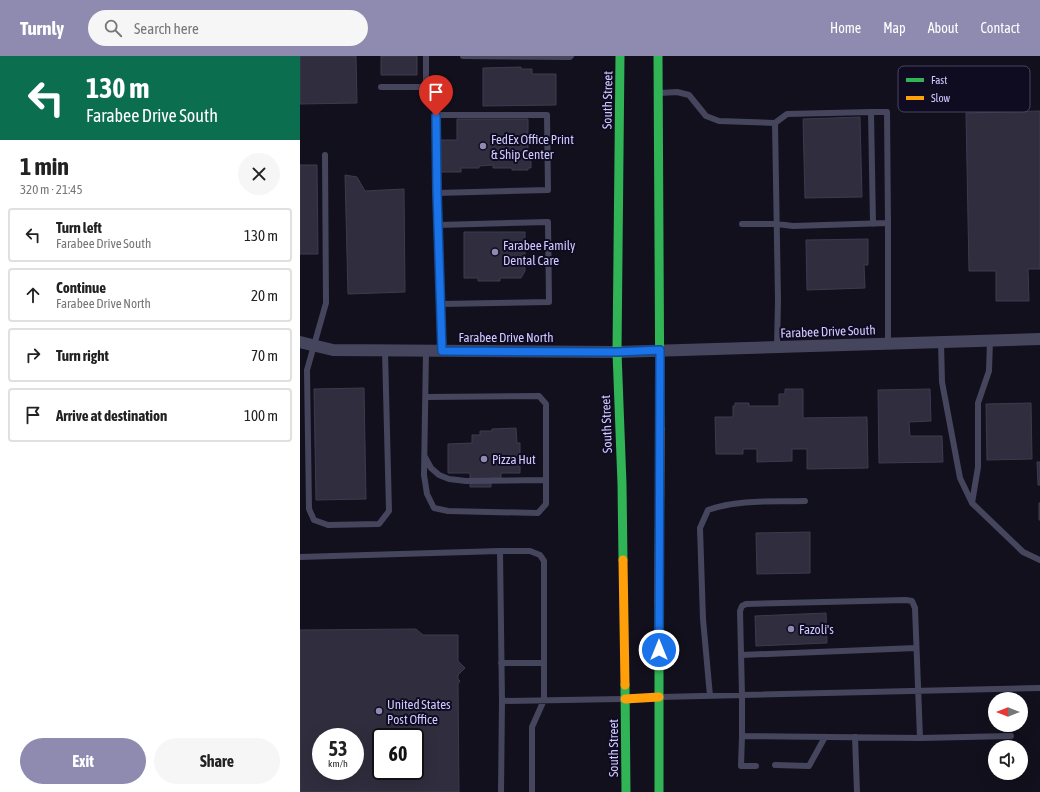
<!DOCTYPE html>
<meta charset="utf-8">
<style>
body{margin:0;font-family:"Asap Condensed",sans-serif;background:#f6f6f6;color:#222;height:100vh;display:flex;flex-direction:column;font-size:15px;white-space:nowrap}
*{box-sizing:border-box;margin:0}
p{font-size:13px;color:#767676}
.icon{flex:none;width:22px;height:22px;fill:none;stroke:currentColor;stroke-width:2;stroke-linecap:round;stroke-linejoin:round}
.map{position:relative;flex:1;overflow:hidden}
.panel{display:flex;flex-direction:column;background:#fff;width:300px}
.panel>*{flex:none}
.top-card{background:#0b6e4f;color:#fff;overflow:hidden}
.needle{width:26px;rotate:270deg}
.fabs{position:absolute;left:688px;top:636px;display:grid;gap:8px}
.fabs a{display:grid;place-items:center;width:40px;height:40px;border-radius:50%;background:#fff;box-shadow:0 4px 16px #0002;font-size:20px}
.speed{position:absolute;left:12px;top:672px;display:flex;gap:8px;font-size:20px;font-weight:700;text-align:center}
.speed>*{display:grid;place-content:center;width:52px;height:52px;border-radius:50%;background:#fff;box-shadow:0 4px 16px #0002;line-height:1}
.speed small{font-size:10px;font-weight:400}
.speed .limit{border:2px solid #111;border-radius:6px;background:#fff;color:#111}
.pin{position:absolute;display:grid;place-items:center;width:34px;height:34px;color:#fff;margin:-41px -17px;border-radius:50% 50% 50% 0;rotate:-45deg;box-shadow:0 0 4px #0007}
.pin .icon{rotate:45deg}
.me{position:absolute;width:44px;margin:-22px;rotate:0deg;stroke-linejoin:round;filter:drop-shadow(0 0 3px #0008)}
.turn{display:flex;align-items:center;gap:14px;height:84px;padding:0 20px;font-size:18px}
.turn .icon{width:52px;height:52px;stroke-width:2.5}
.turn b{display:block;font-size:28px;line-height:34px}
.round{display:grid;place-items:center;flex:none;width:42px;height:42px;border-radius:21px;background:#f6f6f6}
.summary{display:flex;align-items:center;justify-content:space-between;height:68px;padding:0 20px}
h1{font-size:24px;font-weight:700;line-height:30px}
.button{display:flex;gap:8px;margin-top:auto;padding:8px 20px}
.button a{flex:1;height:46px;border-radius:24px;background:#8e8ab0;color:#fff;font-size:16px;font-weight:700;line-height:46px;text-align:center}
.button a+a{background:#f6f6f6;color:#222}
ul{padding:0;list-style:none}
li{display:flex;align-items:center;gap:12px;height:54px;margin:0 8px 6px;padding:0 12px;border:2px solid #e0e0e0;border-radius:4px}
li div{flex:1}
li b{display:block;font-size:15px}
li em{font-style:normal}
header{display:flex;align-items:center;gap:24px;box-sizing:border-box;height:56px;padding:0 20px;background:#8e8ab0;color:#fff}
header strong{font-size:19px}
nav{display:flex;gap:22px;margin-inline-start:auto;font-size:14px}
.search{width:280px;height:36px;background:#f6f6f6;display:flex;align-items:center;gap:10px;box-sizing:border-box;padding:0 14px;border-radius:22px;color:#767676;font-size:15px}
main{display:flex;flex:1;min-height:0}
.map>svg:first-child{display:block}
.building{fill:#302e3e;stroke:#3d3a50;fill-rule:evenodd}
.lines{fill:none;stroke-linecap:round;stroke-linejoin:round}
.lane{stroke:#45455d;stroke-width:6}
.street{stroke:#45455d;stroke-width:12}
.fast{stroke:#30b455;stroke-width:9}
.slow{stroke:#ff9f0a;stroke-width:9}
.route-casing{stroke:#114b97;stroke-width:10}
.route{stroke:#1a73e8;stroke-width:7}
.poi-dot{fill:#8e8ab0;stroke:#0f0b21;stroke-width:1.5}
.labels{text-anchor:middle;stroke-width:4;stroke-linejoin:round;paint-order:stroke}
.street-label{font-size:13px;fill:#d0cbff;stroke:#0f0b21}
.poi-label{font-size:13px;fill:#d0cbff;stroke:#0f0b21;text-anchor:start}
.key{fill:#0f0b21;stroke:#494564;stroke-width:1}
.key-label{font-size:11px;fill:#d0cbff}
</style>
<header>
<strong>Turnly</strong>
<div class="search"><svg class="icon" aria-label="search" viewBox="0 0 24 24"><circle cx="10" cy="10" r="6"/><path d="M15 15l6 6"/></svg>Search here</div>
<nav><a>Home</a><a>Map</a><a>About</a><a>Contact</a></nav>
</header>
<main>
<section class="panel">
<div class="top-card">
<div class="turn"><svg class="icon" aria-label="left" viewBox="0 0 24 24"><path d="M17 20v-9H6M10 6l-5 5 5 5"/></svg><div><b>130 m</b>Farabee Drive South</div></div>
</div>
<div class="summary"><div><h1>1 min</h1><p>320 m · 21:45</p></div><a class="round"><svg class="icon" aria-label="close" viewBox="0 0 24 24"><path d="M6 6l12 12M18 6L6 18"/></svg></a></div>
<ul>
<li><svg class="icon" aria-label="left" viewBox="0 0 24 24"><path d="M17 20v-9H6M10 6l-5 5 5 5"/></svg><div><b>Turn left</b><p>Farabee Drive South</p></div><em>130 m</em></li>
<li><svg class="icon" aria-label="ahead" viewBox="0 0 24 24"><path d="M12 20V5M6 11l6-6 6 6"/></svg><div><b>Continue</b><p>Farabee Drive North</p></div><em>20 m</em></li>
<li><svg class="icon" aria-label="right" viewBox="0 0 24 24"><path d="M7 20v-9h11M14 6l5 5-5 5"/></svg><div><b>Turn right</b></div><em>70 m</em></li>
<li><svg class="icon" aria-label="arrive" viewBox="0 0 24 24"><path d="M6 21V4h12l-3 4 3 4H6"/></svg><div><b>Arrive at destination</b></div><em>100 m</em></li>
</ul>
<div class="button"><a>Exit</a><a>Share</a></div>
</section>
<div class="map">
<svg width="740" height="736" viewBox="0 0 740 736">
<rect width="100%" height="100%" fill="#12101c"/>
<path class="building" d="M0,0H56L57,47L0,48Z
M81,0H117V19H81Z
M221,11V13H232V18H256V49L183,50V12Z
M740,55V213H728L729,245H696V215H669L666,57Z
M560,61L562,141L505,142L503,63Z
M157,63H228V95H231V112H228V114H212V112H193V109L179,110V112H161V116H139V84H157Z
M0,109H17L18,198H0Z
M45,119L57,121L65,135L104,133L105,236L48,238Z
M164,176H225V215L221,222H200V225H178V222H164Z
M568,183V209H564L565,232L507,234L506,184Z
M64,332L66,443L16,444L14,333Z
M485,333H503V362L567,361L568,412L507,413V393H492V405L457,406V393H443V398H416L415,361H433V350H435V347H449V350H479V338H485Z
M630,333L631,365L609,366L610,380H642L643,406L579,407L578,334Z
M731,347L732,403L687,404L686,348Z
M216,372L217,387H220V417H201V422H191V431H170V417H148V388L172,387V379H180V375H192V373Z
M737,406H740V429H738Z
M739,447H740V464H739Z
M510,476V517L457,518L456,477Z
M526,557L527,587L456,590L455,560Z
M116,573L123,579H158V605L165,612L158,619V623L160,625L158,628L159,736H0V574ZM21,681H55V715H21ZM81,681H115V715H81Z"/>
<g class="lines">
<path class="lane" d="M163,0L270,1L271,0
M81,31H126V0
M360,37L377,36L389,39L406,60L419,65L475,67L487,58L571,56L573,168
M571,56H587L588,167V287
M475,67L478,244L477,291
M25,99L26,247L7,314L9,453L14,464L28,469L79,468L89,455L85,295
M137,137L248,134L247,59H136L137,137L142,295
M442,168H477L493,170L588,167
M138,169L248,166L249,246L141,248
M641,286L642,326L660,422L672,447L723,496L740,504
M126,341L239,340L246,348V448L238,457L148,455L134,452L127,438L124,419L126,295
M125,401L131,412L139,419L149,423L166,425L246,424
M672,447L678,411V347L689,315L690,285
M200,495L202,645L322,643
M0,501L200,495H230L240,499L244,505V644L232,671V736
M606,544L612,545L615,552L620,682L442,680V639L440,555L442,550L446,548Z
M441,599L616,592
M201,607H244
M410,640L403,563L400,472L408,454C439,443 473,446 505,445
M361,641L740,632
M442,680L441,710H456
M555,681L557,736
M620,682L711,680
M475,709L509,710L525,681
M201,736L202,645"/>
<path class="street" d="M0,286L33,294L317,296L740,283"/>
<path class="fast" d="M320,0L317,296L322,428L323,504
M358,0L360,373
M325,629L326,736
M359,736V546"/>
<path class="slow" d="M323,504L325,629
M359,546L360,373
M325,643L359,641"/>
</g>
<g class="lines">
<g class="route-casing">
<path id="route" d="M136,60L137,137L142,295L317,296L360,294L359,594"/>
</g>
<use href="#route" class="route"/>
</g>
<g class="poi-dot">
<circle cx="183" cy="90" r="4"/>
<circle cx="195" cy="196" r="4"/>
<circle cx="184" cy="403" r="4"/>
<circle cx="491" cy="573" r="4"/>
<circle cx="79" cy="655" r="4"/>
</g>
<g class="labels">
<g class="street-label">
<text transform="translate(307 44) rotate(-89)" y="5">South Street</text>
<text transform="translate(528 275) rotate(-2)" y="5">Farabee Drive South</text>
<text x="206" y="286">Farabee Drive North</text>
<text transform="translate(306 368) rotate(-92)" y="5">South Street</text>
<text transform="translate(313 692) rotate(-90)" y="5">South Street</text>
</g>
<g class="poi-label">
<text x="191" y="88">FedEx Office Print<tspan x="191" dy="15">&amp; Ship Center</tspan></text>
<text x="203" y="194">Farabee Family<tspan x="203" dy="15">Dental Care</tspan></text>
<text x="192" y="408">Pizza Hut</text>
<text x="499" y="578">Fazoli's</text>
<text x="87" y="653">United States<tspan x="87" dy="15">Post Office</tspan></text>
</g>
</g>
<rect x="598" y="10" width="132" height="46" rx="6" class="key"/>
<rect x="606" y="22" width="18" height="4" fill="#30b455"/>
<rect x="606" y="40" width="18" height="4" fill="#ff9f0a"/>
<g class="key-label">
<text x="631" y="28">Fast</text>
<text x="631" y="46">Slow</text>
</g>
</svg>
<div class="fabs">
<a><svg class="needle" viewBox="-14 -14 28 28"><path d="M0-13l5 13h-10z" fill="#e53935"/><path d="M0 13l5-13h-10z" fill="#767676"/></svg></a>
<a><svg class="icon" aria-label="sound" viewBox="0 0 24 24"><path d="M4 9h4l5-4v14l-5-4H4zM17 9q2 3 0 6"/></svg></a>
</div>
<div class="speed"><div>53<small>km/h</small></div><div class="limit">60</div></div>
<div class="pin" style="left:136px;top:60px;background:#d93025"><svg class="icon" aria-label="arrive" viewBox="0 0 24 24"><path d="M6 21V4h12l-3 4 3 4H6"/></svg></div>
<svg class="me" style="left:359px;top:594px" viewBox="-20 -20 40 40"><circle r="17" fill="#1a73e8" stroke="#fff" stroke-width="3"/><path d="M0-11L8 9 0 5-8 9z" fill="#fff"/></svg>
</div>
</main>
